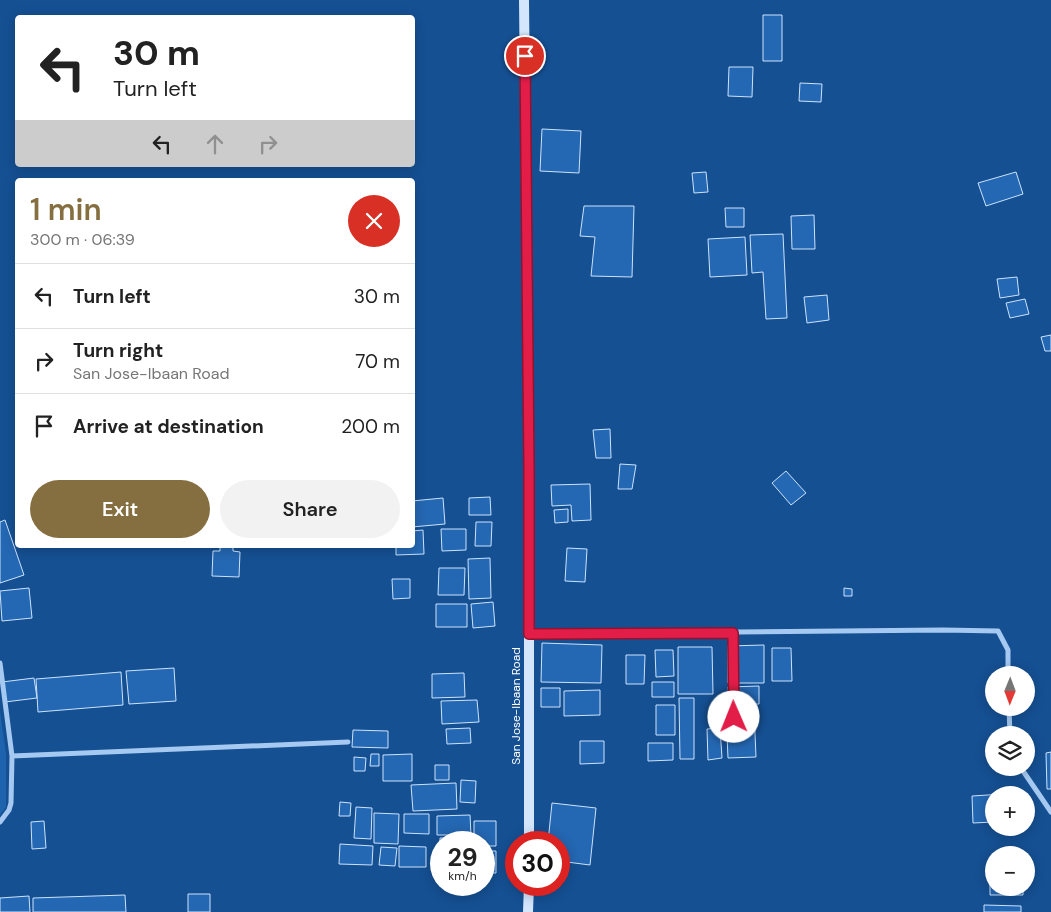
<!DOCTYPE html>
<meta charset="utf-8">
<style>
body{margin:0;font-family:"DM Sans",sans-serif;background:#f2f2f2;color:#222;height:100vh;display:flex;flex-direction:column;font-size:19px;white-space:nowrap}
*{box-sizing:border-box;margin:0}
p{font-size:16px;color:#767676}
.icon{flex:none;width:28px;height:28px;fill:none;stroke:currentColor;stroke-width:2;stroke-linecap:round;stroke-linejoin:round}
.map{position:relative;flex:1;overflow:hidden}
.details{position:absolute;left:15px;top:178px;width:400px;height:370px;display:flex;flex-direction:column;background:#fff;border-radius:5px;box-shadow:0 2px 12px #0003}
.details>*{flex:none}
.banner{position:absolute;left:15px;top:15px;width:400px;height:152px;border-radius:5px;box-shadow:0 2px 12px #0003;background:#fff;color:#222;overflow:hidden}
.needle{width:32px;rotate:181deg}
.controls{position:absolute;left:985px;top:666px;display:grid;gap:10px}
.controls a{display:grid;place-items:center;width:50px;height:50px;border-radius:50%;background:#fff;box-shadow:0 2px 12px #0003;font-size:25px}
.speed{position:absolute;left:430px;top:831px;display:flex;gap:10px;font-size:25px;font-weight:700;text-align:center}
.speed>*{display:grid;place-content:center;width:65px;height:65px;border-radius:50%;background:#fff;box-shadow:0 2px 12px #0003;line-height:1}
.speed small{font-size:12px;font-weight:400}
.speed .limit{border:8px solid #d22;background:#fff;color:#111}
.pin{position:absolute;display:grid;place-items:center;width:42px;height:42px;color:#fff;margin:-21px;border:2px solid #fff;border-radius:50%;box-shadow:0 1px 5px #0007}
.me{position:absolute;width:55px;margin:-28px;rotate:359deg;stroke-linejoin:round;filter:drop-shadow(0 0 4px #0008)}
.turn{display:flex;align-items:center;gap:18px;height:105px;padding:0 15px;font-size:22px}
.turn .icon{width:65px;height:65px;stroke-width:2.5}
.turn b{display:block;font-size:35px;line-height:42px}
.lanes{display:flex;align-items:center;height:48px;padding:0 15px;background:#0003;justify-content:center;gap:25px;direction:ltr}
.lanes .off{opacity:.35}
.round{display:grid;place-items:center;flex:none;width:52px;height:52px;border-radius:26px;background:#f2f2f2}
.head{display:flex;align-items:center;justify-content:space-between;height:85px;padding:0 15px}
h1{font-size:30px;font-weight:600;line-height:38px;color:#856f40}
.primary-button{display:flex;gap:10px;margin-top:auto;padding:10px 15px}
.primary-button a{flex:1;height:58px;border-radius:30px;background:#856f40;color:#fff;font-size:20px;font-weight:600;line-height:58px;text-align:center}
.primary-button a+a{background:#f2f2f2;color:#222}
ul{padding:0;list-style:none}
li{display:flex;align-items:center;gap:15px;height:65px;padding:0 15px;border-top:1px solid #e0e0e0}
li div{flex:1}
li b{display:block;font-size:19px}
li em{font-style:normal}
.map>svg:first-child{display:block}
.green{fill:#1e63ad}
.building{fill:#2467b2;stroke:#cce3fc}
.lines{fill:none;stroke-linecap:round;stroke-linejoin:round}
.street{stroke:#a5c9f1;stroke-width:5}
.secondary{stroke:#d3e6fc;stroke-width:10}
.route-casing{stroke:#92132f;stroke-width:12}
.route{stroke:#e11d48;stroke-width:9}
.labels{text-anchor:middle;stroke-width:5;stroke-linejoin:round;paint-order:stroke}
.street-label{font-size:12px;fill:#fff;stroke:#155093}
</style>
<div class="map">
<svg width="1051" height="912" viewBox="0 0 1051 912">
<rect width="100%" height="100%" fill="#155093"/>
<path class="green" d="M0,711L6,754V807L0,815Z"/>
<path class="building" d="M763,15H782V61H763Z
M729,67H753L752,97L728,96Z
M800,83L822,84L821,102L799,101Z
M542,129L581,131L579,173L540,171Z
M706,172L708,192L694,193L692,173Z
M1016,172L1023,194L986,206L978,183Z
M584,206H634L632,277L591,276L595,237L580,236Z
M725,208H744V227H726Z
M814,215L815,249H792L791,216Z
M783,234L787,318L766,319L763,272L752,273L750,235Z
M745,237L747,275L710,277L708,239Z
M1017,277L1019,295L1000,298L997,279Z
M827,295L829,320L807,323L804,297Z
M1025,299L1029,314L1010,318L1006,303Z
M1051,335V351H1045L1041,337Z
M610,429L611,458H596L593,430Z
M620,464L636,465L632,489H618Z
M786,471L806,493L791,505L772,483Z
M590,484L591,520L572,521L571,505L552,506L551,485Z
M490,497L491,515H469V498Z
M443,498L445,524L412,527V501Z
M568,509V522L555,523L554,510Z
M5,520L24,575L0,583V522Z
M476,522H492L491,546H475Z
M441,529H466V550L442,551Z
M423,530L424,554L396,555V545H412V531Z
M220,545H233V551L240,552L239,577L212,576L213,551H220Z
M567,548L587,549L585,582L565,581Z
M490,558L491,598L469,599L468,559Z
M439,568H465L464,595H438Z
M392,579H410V598L393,599Z
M29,588L32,618L2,621L0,591Z
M844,588L852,589V596H844Z
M493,602L495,626L473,628L471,604Z
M436,604H467V627H436Z
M542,643L602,645L601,683L541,682Z
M764,645V683H728V646Z
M678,647H712L713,694H678Z
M772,648H791L792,681H772Z
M655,650H673L674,676L656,677Z
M626,655H645L644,684H626Z
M174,668L176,701L129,704L126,671Z
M121,672L123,705L38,712L36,679Z
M464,673L465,697L432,698V674Z
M34,678L37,698L5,702L2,682Z
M652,682H674V697H652Z
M759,686V704L729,705L728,687Z
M541,688H560V707H541Z
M600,690V715L564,716V691Z
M679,698H694V759H680Z
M477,700L479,722L442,724L441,701Z
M656,705H675V735H656Z
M754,710L756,757L728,758L726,712Z
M470,728L471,743L447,744L446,729Z
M720,728L722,758L708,760L707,729Z
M353,730L388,731V748L352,747Z
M580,741H604V763L580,764Z
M648,743H673V760L648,761Z
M1051,752V789H1047L1046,753Z
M371,754H379V766H370Z
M412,754V781H383V755Z
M354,757L366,758L365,771H354Z
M435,765H449V780H435Z
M461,780L476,781L475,803L460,802Z
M456,783L457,809L413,811L411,785Z
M1019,793V795H994V822L973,823L972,796Z
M340,802L351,803L350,816H339Z
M552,803L596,808L590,865L559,861V842H548Z
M356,807L372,808L371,839L354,838Z
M374,813L399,814L398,844L374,843Z
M404,814H429V834L404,833Z
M470,815L471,835H437V816Z
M44,821L46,848L32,849L31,822Z
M474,821H496V846H484V842H474Z
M440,838H470V842H441L440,855Z
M340,844L373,846L372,865L339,864Z
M399,846L426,847V867H399Z
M381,847L397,848L395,866L379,865Z
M484,851H496V873H484Z
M990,881H994V888H1023V895H990Z
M188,894H210V912H188Z
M125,895L126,912H33V898Z
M29,896L30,912H0V898Z
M984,905L1021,906V912H984Z"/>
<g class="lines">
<path class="street" d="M733,633L734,717
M529,634L943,630L998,631L1008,650V675
M0,663L12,756L11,803L9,810L0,822
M1009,708L1010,735
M12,756L348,742
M1021,768L1051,812"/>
<path class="secondary" d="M524,0L529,468V842
M528,912L529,885"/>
</g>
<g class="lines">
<g class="route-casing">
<path id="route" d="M525,56L529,468V634L733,633L734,717"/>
</g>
<use href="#route" class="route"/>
</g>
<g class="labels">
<g class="street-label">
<text transform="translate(516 706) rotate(-90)" y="4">San Jose-Ibaan Road</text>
</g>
</g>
</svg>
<div class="controls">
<a><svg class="needle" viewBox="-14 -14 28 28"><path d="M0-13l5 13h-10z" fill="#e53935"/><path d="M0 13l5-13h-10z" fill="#767676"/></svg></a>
<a><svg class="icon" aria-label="layers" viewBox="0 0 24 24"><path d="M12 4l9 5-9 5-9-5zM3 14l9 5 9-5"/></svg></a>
<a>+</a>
<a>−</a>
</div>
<div class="speed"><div>29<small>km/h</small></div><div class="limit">30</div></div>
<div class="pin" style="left:525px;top:56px;background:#d93025"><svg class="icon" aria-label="arrive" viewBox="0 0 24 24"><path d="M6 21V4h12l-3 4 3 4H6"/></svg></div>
<svg class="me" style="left:734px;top:717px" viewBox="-20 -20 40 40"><circle r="19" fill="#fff"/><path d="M0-13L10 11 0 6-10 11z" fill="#e11d48"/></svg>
<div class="banner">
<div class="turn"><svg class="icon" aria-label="left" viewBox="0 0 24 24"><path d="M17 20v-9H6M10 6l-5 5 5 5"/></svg><div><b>30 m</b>Turn left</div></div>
<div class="lanes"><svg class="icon" aria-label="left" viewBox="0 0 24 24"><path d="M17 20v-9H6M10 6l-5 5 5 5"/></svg><svg class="icon off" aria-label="ahead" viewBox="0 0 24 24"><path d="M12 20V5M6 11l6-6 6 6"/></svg><svg class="icon off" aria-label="right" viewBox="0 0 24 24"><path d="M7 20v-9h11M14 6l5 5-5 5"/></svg></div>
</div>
<section class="details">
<div class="head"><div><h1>1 min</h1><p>300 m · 06:39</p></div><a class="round" style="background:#d93025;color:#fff"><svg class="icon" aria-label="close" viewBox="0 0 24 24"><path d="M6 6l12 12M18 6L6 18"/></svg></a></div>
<ul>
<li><svg class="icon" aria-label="left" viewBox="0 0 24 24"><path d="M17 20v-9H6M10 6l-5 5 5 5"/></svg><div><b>Turn left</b></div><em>30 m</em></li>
<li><svg class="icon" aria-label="right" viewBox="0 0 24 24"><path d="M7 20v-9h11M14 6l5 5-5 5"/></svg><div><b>Turn right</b><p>San Jose-Ibaan Road</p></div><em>70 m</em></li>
<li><svg class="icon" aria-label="arrive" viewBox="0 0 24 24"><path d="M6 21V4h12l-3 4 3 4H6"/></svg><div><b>Arrive at destination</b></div><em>200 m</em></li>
</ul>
<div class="primary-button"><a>Exit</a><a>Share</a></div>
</section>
</div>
